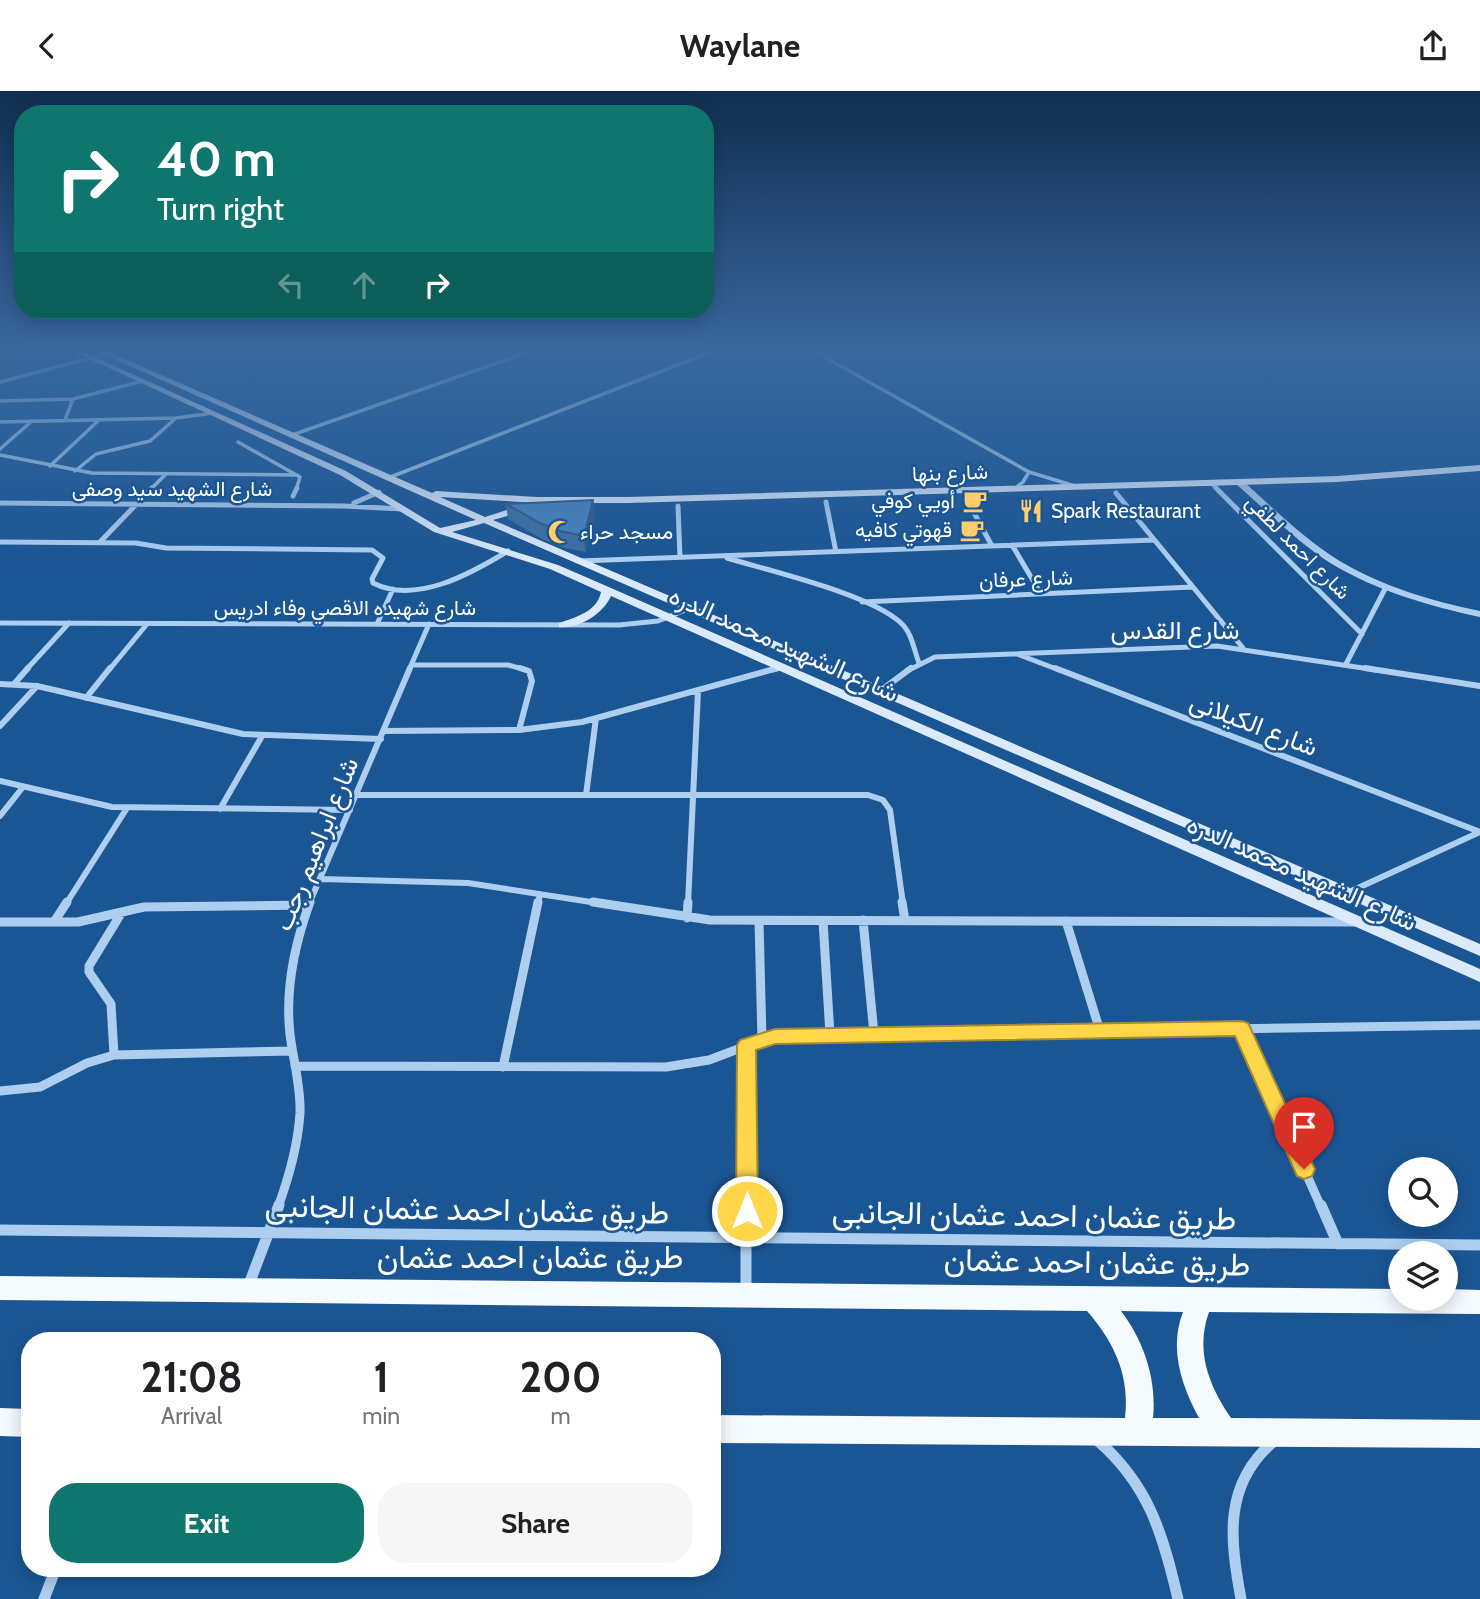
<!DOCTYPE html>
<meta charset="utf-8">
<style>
body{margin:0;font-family:Cabin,Vazirmatn,sans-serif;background:#f6f6f6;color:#202124;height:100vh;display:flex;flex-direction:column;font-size:26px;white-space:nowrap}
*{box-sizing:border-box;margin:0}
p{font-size:23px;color:#757577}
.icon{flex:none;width:38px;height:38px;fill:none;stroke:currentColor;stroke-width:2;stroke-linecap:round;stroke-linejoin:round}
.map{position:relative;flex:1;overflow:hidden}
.details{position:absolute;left:21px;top:1241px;width:700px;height:245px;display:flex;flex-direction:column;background:#fff;border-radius:28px;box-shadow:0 4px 18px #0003}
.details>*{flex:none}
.hud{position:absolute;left:14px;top:14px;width:700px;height:214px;border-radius:28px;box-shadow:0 4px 18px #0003;background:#0f766e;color:#fff;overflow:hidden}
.controls{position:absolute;left:1388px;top:1066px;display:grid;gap:14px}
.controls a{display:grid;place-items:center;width:70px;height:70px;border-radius:50%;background:#fff;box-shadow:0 4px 18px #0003;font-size:35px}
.pin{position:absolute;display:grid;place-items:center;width:60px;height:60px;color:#fff;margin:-72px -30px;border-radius:50% 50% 50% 0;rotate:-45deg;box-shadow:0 0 7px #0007}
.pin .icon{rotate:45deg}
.me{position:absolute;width:77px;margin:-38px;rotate:0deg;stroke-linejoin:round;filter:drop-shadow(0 0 5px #0008)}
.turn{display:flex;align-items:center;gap:24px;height:147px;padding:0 28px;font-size:32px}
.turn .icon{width:91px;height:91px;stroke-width:2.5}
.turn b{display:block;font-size:49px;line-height:60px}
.lanes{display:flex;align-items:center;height:66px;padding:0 28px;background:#0003;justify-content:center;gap:35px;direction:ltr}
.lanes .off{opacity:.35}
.eta{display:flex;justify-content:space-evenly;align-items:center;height:119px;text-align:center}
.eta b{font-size:42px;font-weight:700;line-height:49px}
.action{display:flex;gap:14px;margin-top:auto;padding:14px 28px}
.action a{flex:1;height:80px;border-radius:28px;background:#0f766e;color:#fff;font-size:28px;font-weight:700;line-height:80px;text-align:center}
.action a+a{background:#f6f6f6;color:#202124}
header{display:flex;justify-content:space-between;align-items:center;height:91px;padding:0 28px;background:#fff;font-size:32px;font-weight:700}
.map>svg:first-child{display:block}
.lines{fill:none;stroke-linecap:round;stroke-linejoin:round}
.minor-far4{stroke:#adceef;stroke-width:3.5}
.minor-far3{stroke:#adceef;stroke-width:5}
.minor-far2{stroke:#adceef;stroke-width:6}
.minor-far1{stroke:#adceef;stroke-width:9}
.minor{stroke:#adceef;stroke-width:11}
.tertiary{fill:#adceef;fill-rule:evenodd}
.secondary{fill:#dbeafb;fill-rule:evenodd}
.primary{fill:#f5faff;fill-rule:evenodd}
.wall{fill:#3e70a3}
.shaded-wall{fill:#325b84}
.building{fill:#4882bd;stroke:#325b84;stroke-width:2}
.route{fill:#ffd54a;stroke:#a68a30;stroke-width:2}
.labels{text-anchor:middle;stroke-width:5;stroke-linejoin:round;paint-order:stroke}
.far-street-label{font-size:21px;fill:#fff;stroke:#1b5694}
.far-poi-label{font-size:21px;fill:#fff;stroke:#1b5694;text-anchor:end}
.street-label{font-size:26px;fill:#fff;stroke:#1b5694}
.near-street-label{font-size:32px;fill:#fff;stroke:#1b5694}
</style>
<header><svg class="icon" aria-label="back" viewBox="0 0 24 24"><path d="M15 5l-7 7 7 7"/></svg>Waylane<svg class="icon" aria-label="share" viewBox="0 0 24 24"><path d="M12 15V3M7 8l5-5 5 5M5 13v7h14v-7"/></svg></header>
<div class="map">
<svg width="1480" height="1508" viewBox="0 0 1480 1508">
<rect width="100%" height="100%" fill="#1b5694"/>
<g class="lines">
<path class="minor-far4" d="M812,259L1029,381L1075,395
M0,291L105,263
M0,310L73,308L143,290
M65,329L73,308
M0,331L176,327L214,322
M292,344L534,259
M238,351L300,386L296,399
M0,358L32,330
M0,364L92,382L297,384
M50,375L99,329
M75,380L96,363L150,350L176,327
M388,387L716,259
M1211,392L1218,399
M1014,398L1023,391L1029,381
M150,399L166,383"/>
<path class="minor-far3" d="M1216,397L1362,543
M1116,402L1243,557
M293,405L297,397
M966,407L992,455
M826,411L836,461
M0,412L344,415L402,418
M354,412L379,401
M678,415L680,466
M0,451L136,452L166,457L372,459L383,467L372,488L373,492C416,514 472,482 508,460
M99,452L152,397
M1012,454L1041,503
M727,467C770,480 870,503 901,532C912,542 914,559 919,572
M579,470L1154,449
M862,511L1192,496
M0,532L619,534L658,530L688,518
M377,533L393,498
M1017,563L1059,579
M1346,573L1386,496
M412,574H508L526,579
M26,579L69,532
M109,579L147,533
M409,579L429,533
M772,579L780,577
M909,579L935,566L1217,555L1376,579"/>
<path class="minor-far2" d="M1055,577L1480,741
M1365,577L1480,595
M0,593L37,595L243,643L381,648
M14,593L28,577
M879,601L911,577
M86,607L110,577
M0,635L37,595
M519,639L532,590L529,580L520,577
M384,640L519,639L582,631L778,577
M0,690L112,716L350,719
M357,704H868L883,709L890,719L903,813
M586,704L596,627
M220,718L262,645
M0,725L23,696
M321,788L468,792L604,813
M1347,802L1480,741
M66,813L127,717
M309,813L410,577
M538,813L540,803
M688,813L698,600"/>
<path class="minor-far1" d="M593,811L710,829L1354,831
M902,811L905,830
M687,827L688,811
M863,829L874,943
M759,830L762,949
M823,830L830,944
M1066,830L1100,940
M0,831H78L144,816L309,814
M54,831L67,811
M1242,938L1321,1116
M746,954V1116
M114,964L111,913L89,881V875L122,821
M295,975L666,976L709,969L762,949L789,945L1480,934
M503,976L538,811
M0,1000L40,996L87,972L114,964L292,960
M278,1116C289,1086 298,1054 300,1022C301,995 293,969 290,943C285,899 295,852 310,811"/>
<path class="minor" d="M746,1114V1199
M1321,1114L1338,1153
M0,1139L1480,1154
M248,1196L279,1114
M1098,1350C1149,1394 1163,1444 1178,1508
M44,1508L56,1477
M1241,1508C1230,1448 1223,1394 1273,1351"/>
<path class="tertiary" d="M1236,389H1242C1273,417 1303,447 1338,469C1381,495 1431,510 1480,520V526C1429,515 1377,500 1332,473C1297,451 1267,420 1236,393Z"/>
<path class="secondary" d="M70,259H79L346,380L440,437L476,429L94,259H104L432,402L436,400L537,406H628L1337,385L1480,374V380L1337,391L628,412H537L440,406L485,426L513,417L526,416V420L493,429L1480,853V865L484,432L452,441L558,474L611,497L1480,878V891L611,505C603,523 579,538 559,536V532C576,526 597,521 601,501L550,478L434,441L340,384Z"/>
<path class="primary" d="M0,1185L1400,1198V1208H1446V1198L1480,1199V1223L1209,1221C1195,1260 1209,1295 1231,1327L1480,1329V1357L712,1352V1324L1125,1327C1130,1284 1114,1251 1087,1220L0,1209ZM1121,1220L1183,1221C1169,1257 1181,1294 1199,1327H1153C1157,1289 1144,1250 1121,1220Z
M0,1317L30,1318V1346L0,1345Z"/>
</g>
<path class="wall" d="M593,409L595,425L585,461L562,456L542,448L508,428L506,413Z"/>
<path class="shaded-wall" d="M16,262L23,280L0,287V267Z
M593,409L595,425L585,461L584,445Z"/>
<path class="building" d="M0,259H14L16,262L0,267Z
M593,409L584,445L560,440L540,432L506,413Z"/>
<linearGradient id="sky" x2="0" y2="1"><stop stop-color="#0f2f51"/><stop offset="0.55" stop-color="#39689f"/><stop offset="1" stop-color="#39689f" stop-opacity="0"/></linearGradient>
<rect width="1480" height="470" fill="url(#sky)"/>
<path class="route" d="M1242,930L1248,932L1251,938L1315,1078L1312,1085L1304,1088L1297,1085L1235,945L775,953L756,959L758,1120L754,1127L747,1130L739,1127L736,1120L737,954L740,949L775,938Z"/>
<defs>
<g id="cafe-bare" transform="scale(1.89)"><path d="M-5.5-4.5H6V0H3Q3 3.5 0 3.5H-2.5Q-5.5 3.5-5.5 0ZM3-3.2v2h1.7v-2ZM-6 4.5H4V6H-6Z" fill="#ffcd6b" stroke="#1b5694" stroke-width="2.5" paint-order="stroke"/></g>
<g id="restaurant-bare" transform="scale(1.89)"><path d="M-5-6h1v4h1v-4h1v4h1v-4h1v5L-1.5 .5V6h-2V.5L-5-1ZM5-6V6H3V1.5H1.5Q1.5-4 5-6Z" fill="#ffcd6b" stroke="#1b5694" stroke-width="2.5" paint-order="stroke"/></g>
<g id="mosque-bare" transform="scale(1.89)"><path d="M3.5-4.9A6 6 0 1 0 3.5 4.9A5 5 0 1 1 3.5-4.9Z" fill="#ffcd6b" stroke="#1b5694" stroke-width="2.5" paint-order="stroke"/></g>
</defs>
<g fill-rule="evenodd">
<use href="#cafe-bare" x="975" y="410"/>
<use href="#restaurant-bare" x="1031" y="420"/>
<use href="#cafe-bare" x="972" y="439"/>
<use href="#mosque-bare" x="560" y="441"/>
</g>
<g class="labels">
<g class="far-street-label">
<text transform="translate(950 382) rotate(-2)" y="7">شارع بنها</text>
<text x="172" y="405">شارع الشهيد سيد وصفى</text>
<text transform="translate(1298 456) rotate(45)" y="7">شارع احمد لطفي</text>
<text transform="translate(1026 488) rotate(-2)" y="7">شارع عرفان</text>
<text x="345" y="524">شارع شهيده الاقصي وفاء ادريس</text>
</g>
<g class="far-poi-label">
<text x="955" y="417">أويي كوفي</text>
<text x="1051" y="427" text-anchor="start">Spark Restaurant</text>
<text x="952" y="446">قهوتي كافيه</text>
<text x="580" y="448" text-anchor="start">مسجد حراء</text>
</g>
<g class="street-label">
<text x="1175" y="548">شارع القدس</text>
<text transform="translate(784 553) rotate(24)" y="9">شارع الشهيد محمد الدره</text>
<text transform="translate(1254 633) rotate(21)" y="9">شارع الكيلانى</text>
<text transform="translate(316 753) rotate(-68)" y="9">شارع ابراهيم رجب</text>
<text transform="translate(1302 782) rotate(24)" y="9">شارع الشهيد محمد الدره</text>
</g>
<g class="near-street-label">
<text transform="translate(467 1118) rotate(1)" y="11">طريق عثمان احمد عثمان الجانبى</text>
<text transform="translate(1034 1124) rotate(1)" y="11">طريق عثمان احمد عثمان الجانبى</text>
<text x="530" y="1177">طريق عثمان احمد عثمان</text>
<text transform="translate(1097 1171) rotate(1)" y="11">طريق عثمان احمد عثمان</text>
</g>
</g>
</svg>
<div class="controls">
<a><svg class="icon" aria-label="search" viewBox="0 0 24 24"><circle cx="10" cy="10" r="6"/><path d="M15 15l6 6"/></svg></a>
<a><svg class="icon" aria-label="layers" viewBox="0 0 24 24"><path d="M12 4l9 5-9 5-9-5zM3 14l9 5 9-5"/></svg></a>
</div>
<div class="pin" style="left:1304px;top:1078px;background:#d93025"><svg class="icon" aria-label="arrive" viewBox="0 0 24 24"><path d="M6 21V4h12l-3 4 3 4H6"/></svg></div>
<svg class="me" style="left:747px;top:1120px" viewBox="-20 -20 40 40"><circle r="17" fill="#ffd54a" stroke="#fff" stroke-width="3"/><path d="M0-11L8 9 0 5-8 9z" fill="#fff"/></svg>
<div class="hud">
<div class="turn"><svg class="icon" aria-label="right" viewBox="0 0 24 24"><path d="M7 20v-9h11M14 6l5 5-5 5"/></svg><div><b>40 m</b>Turn right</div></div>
<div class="lanes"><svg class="icon off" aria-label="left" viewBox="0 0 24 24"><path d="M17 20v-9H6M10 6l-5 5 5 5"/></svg><svg class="icon off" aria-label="ahead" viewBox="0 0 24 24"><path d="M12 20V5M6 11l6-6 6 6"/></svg><svg class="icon" aria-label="right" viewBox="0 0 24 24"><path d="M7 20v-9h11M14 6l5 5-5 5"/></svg></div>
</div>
<section class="details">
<div class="eta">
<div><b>21:08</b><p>Arrival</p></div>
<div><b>1</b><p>min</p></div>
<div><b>200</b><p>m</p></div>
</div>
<div class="action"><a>Exit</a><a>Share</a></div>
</section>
</div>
